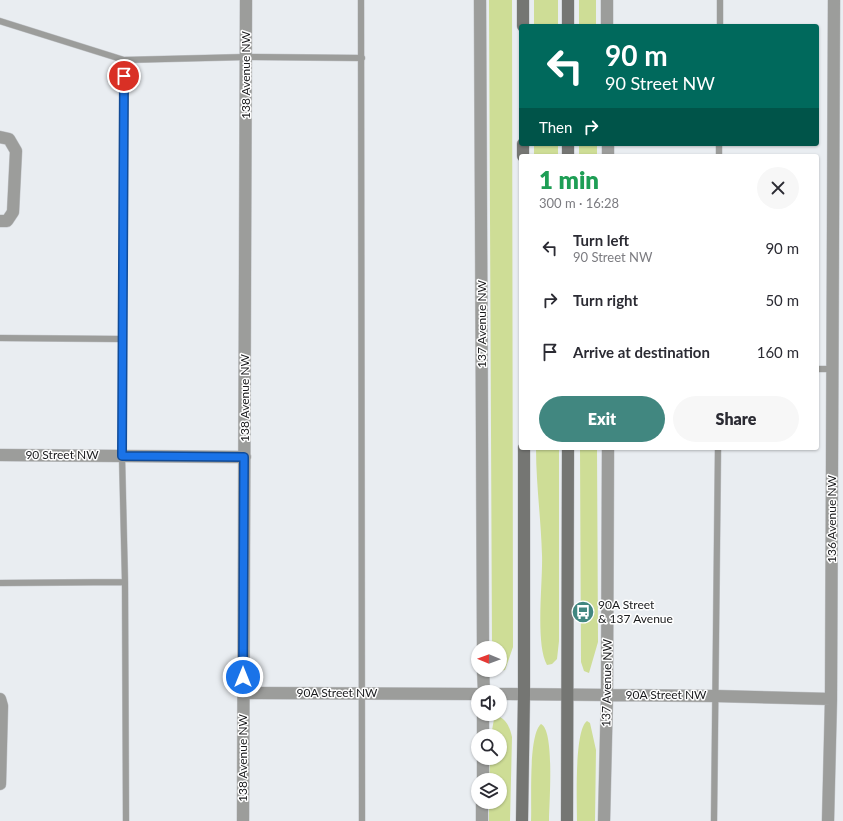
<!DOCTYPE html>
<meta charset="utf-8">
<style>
body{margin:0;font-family:Lato,sans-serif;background:#f7f7f7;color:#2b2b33;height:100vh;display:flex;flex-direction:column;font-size:15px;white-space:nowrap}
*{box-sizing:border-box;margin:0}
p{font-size:13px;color:#7c7c81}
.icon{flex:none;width:22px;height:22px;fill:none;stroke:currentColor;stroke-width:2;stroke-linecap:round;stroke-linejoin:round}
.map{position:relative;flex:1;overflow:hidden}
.drawer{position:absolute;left:519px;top:154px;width:300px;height:296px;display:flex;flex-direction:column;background:#fff;border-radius:4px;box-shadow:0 1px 3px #0004}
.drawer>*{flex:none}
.guide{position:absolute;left:519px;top:24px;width:300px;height:122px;border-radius:4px;box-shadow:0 1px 3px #0004;background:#00695c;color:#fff;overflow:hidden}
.needle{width:26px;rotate:271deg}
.controls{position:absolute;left:471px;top:641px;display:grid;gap:8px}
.controls a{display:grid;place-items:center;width:36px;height:36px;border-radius:50%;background:#fff;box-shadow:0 1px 3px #0004;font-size:20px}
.pin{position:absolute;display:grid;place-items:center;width:34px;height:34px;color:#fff;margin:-17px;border:2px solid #fff;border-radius:50%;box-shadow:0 1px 4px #0007}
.me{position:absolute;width:44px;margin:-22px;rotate:0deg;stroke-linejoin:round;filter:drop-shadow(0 0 3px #0008)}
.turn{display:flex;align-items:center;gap:14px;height:84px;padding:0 20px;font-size:18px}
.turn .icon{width:52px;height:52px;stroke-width:2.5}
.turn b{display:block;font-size:28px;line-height:34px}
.then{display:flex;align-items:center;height:38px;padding:0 20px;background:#0003;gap:8px;font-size:15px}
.round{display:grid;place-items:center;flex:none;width:42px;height:42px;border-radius:21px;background:#f7f7f7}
.headline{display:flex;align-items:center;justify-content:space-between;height:68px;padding:0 20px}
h1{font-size:24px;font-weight:800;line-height:30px;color:#1e9e55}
.cta{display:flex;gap:8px;margin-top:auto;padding:8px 20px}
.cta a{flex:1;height:46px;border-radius:24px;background:#418780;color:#fff;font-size:16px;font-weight:800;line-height:46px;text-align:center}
.cta a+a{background:#f7f7f7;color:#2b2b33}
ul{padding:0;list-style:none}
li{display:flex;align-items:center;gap:12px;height:52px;padding:0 20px}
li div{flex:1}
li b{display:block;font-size:15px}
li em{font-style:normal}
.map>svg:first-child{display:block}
.green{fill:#cedd96}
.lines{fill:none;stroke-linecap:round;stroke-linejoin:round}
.lane-casing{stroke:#c4c7cb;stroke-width:7}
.street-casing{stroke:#c4c7cb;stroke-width:13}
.secondary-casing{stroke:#c4c7cb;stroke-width:13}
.lane{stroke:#9c9d9b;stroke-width:6}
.street{stroke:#9c9d9b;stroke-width:12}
.secondary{stroke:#757673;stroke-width:12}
.route-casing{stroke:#114b97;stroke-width:10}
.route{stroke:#1a73e8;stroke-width:7}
.labels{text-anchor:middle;stroke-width:3;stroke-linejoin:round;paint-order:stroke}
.street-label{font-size:12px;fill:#191a1c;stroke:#fff}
.poi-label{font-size:12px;fill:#191a1c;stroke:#fff;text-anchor:start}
</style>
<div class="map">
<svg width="843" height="821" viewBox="0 0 843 821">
<rect width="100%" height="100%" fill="#e9edf1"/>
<path class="green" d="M489,0H512L513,647L505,670L499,671L500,648L492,647Z
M534,0H558V26H534Z
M579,0H596V26H579Z
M534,144H558V156H534Z
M579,144H597V156H579Z
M536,448H559V641L557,659L552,664L547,665C535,643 543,582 542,555C541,519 536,484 536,448Z
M580,448H597L598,642L589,673L584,671L581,662Z
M498,716C507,720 510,728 512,737L510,821H489V802H500V780H489L490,758H500V736H491L494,719Z
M587,721L590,723L596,750L595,821H577C577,803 574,730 587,721Z
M541,724C555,730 549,805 549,821H531C532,801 528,735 541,724Z"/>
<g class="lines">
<g class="lane-casing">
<path id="lane" d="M361,0L362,821
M0,21L124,60L122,456L125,582L126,821
M720,26V0
M124,60L246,57L362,58
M719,156V144
M0,338L122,339
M817,369H833
M0,583L125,582
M714,821L718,448"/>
</g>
<g class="street-casing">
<path id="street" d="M480,0L483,648
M607,0V26
M0,137L9,139L16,151L13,212L7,221H0
M608,144V156
M0,455L245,457
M483,670L484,692
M243,693L478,694
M500,694L715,696L831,699
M0,699L2,706L0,784
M483,736V714
M483,780V758
M243,821L246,0
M482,821V802
M604,821L607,695L608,448
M828,821L831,699L834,0"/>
</g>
<g class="secondary-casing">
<path id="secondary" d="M523,0V26
M568,0V26
M523,144V156
M568,144V156
M522,821L524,694V448
M567,821L568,448"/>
</g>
<use href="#lane" class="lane"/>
<use href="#street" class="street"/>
<use href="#secondary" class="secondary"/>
</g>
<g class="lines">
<g class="route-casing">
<path id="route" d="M124,76L122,456L244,457L243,677"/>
</g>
<use href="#route" class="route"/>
</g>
<defs>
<g id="bus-disc" transform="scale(1.15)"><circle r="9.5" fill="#418780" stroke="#fff"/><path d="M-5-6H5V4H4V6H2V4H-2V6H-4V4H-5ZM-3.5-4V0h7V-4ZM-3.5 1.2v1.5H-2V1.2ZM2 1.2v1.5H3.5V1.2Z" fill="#fff"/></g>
</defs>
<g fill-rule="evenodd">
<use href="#bus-disc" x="583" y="612"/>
</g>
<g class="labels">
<g class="street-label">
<text transform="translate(246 75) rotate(-90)" y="4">138 Avenue NW</text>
<text transform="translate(482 324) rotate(-90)" y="4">137 Avenue NW</text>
<text transform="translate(245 398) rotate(-90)" y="4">138 Avenue NW</text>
<text x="62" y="459">90 Street NW</text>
<text transform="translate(832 519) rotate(-90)" y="4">136 Avenue NW</text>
<text transform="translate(607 683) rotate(-89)" y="4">137 Avenue NW</text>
<text x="337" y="697">90A Street NW</text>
<text x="666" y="699">90A Street NW</text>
<text transform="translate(243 758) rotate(-90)" y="4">138 Avenue NW</text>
</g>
<g class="poi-label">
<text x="598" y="609">90A Street<tspan x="598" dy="14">&amp; 137 Avenue</tspan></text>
</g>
</g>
</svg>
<div class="controls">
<a><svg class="needle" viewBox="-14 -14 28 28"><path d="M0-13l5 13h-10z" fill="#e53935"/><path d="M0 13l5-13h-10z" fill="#7c7c81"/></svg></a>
<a><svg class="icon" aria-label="sound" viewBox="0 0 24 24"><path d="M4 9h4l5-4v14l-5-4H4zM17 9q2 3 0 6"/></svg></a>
<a><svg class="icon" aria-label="search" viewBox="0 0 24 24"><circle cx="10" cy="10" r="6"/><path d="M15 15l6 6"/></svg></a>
<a><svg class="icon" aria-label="layers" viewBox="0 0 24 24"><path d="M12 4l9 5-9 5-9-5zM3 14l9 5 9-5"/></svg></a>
</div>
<div class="pin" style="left:124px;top:76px;background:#d93025"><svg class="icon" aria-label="arrive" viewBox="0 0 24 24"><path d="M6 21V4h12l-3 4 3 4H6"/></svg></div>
<svg class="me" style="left:243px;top:677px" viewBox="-20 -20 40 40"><circle r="17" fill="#1a73e8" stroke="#fff" stroke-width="3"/><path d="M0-11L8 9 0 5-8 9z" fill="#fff"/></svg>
<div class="guide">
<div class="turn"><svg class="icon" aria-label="left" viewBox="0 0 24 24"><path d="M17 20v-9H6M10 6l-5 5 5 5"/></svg><div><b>90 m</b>90 Street NW</div></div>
<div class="then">Then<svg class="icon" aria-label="right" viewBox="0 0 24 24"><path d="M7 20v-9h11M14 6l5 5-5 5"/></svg></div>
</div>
<section class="drawer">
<div class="headline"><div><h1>1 min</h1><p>300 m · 16:28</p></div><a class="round"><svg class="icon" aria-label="close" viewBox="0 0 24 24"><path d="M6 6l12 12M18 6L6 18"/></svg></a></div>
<ul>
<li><svg class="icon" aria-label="left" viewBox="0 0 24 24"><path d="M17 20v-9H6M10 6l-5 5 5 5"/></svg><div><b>Turn left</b><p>90 Street NW</p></div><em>90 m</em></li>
<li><svg class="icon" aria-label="right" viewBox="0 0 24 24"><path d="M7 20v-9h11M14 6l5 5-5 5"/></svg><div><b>Turn right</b></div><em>50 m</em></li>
<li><svg class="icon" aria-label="arrive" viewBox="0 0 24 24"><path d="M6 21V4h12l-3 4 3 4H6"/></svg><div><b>Arrive at destination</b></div><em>160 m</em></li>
</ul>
<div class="cta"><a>Exit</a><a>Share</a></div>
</section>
</div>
